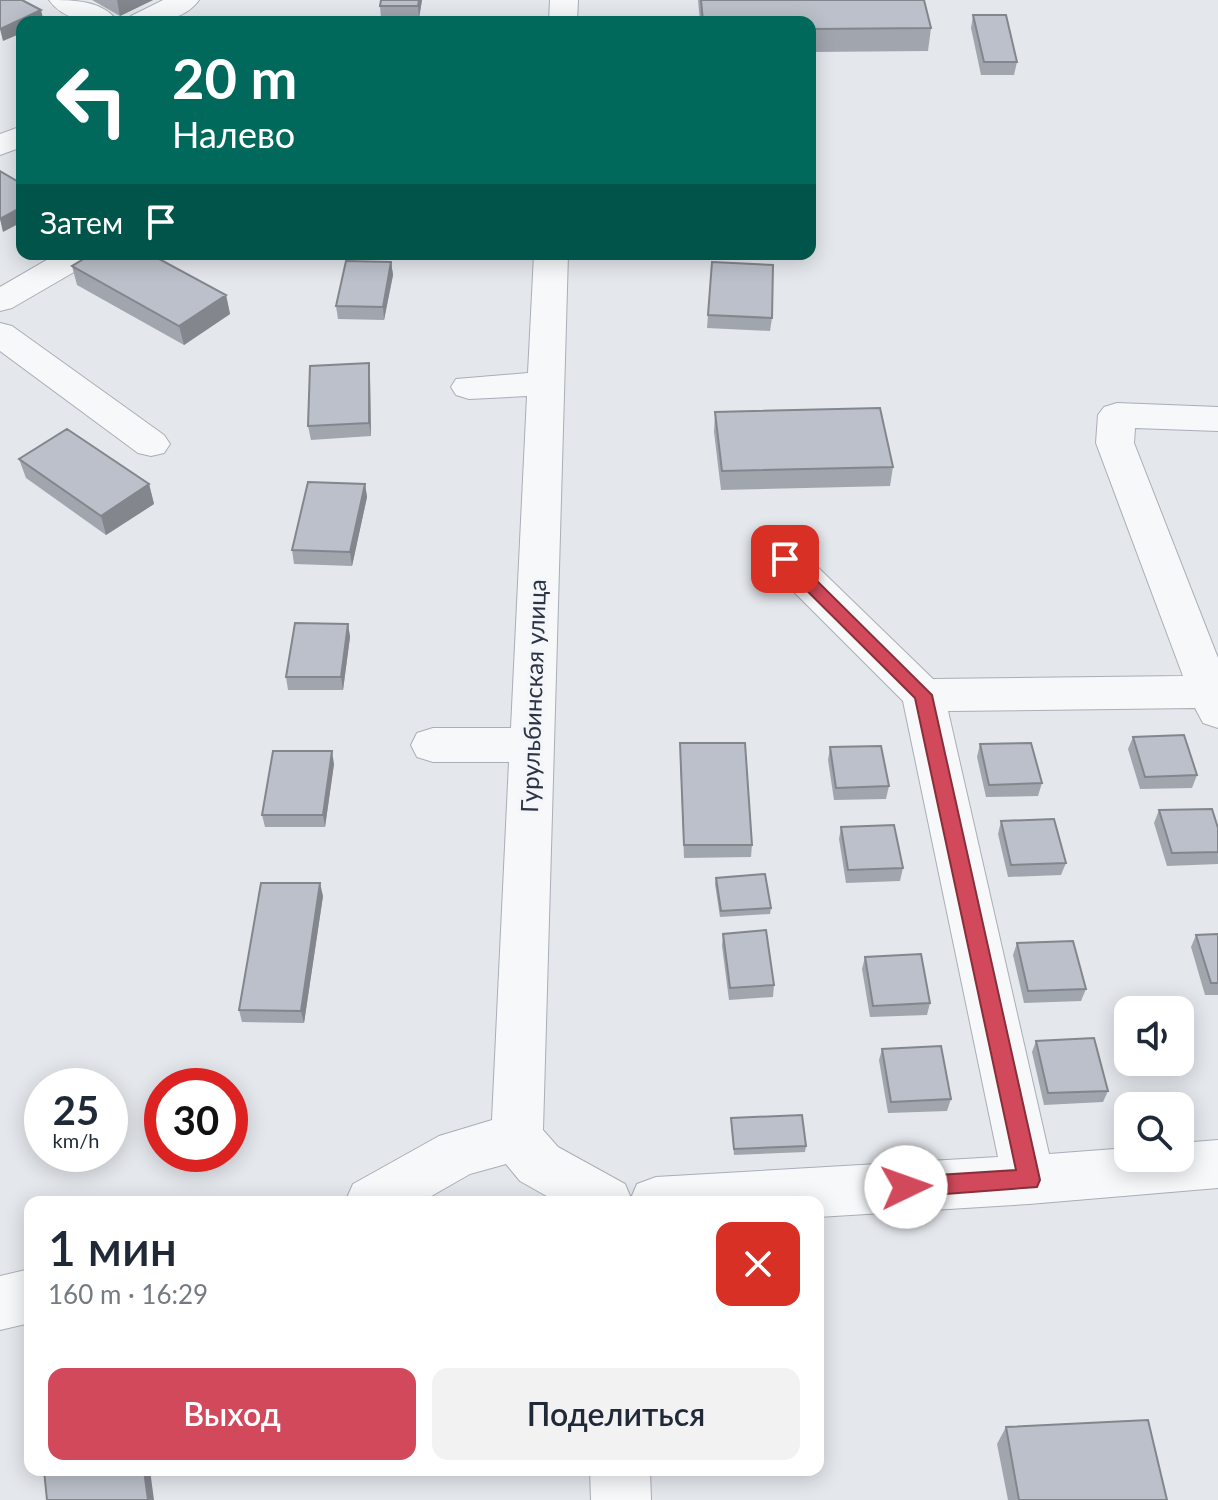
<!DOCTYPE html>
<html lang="ru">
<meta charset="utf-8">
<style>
body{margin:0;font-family:Lato,sans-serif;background:#f2f2f3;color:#1f2937;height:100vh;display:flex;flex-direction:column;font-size:30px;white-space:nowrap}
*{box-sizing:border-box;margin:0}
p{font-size:26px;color:#747a83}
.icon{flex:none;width:44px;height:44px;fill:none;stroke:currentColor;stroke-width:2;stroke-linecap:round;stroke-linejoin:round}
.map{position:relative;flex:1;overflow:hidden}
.side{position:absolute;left:24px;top:1196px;width:800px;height:280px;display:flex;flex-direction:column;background:#fff;border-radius:16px;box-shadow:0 4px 20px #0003}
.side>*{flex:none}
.top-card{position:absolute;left:16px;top:16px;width:800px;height:244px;border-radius:16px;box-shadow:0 4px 20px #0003;background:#00695c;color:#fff;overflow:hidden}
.tools{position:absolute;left:1114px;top:996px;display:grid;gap:16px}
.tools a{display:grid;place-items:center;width:80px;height:80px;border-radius:16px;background:#fff;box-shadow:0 4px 20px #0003;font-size:40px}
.speed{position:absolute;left:24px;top:1068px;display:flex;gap:16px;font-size:40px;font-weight:700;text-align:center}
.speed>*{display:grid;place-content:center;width:104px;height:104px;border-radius:50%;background:#fff;box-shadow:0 4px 20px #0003;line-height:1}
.speed small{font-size:20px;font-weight:400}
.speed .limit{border:12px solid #d22;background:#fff;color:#111}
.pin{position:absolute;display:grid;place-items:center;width:68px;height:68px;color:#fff;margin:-34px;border-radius:16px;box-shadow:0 4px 12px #0006}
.me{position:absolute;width:88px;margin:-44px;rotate:87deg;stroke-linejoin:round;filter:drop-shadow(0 0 6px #0008)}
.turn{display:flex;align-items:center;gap:28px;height:168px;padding:0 24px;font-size:36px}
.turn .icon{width:104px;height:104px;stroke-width:2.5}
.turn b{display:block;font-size:56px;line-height:68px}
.then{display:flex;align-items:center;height:76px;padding:0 24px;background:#0003;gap:16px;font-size:30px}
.round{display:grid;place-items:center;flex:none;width:84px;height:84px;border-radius:16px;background:#f2f2f3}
.summary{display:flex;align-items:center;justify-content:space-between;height:136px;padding:0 24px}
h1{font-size:48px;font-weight:600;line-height:60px}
.primary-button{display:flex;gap:16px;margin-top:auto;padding:16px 24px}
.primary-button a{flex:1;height:92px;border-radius:16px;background:#d1495b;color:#fff;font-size:32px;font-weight:600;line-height:92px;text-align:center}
.primary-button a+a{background:#f2f2f3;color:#1f2937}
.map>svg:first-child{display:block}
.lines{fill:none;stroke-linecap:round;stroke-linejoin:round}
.minor-casing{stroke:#a9aeb7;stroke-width:2}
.minor{fill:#f7f8fa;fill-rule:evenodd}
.wall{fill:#a1a5ae}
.shaded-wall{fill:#83868d}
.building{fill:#bbc0ca;stroke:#83868d;stroke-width:2}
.route{fill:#d1495b;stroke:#882f3b;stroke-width:2}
.labels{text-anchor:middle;stroke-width:7;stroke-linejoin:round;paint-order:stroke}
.street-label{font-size:24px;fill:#2b3445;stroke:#f4f6f9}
</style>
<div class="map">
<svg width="1218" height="1500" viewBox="0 0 1218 1500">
<rect width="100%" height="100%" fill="#e4e7ec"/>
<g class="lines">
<g class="minor-casing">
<path id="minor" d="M49,0C73,0 103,0 118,22C94,22 65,23 49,0Z
M163,0H199C183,23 151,22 127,22L131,16Z
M550,0H578L577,22H549Z
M22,126V147L0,155V134Z
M57,254H98L93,261L12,308L0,311V287Z
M534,254H568L543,1130L558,1147L625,1184L631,1198L637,1184L656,1177L998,1157L903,701L771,569L765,559L771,549L785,545L799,549L933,679L1183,676L1096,443L1098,415L1104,407L1117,403L1218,407V431L1135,428L1134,443L1218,658V728L1203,723L1195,708L948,711L1049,1154L1128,1148V1158H1180V1143L1218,1140V1188L1029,1204L818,1217V1202H557L520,1181L506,1164L470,1174L421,1202H345L353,1184L439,1136L492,1120L509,762H433L417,757L411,745L417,733L433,728H511L527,396L469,399L456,395L451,387L456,379L528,373Z
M0,323L12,326L164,435L170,444L164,453L151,456L138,453L0,351Z
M30,1269V1323L0,1330V1276Z
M590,1470H650L651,1500H591Z"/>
</g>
<use href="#minor" class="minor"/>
</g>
<path class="wall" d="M92,0H153L120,16Z
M381,0H422L419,18L381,19L380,6Z
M698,0H924L931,28L928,51L810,52V22H700Z
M973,15L1017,62L1014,75H981L971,28Z
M391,262L393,275L384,320L338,319L336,306Z
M712,262L772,318L770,331L707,328Z
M72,266L226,295L230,314L184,345L77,285Z
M370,376L371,436L311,440L308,426Z
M715,412L893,467L890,486L721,490L714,432Z
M19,459L149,484L154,504L106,535L26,478Z
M365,484L367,497L352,566L294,564L292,550Z
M348,624L350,637L343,690H288L286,677Z
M1133,737L1197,775L1192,788L1140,789L1128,749Z
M680,743L752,845L751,857L684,858L680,756Z
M980,744L1042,783L1038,796L986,797L977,757Z
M830,747L889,786L886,799L834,800L828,760Z
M334,764L325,827H265L262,815Z
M1159,810L1218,828V864L1167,866L1154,823Z
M1001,821L1066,863L1061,875L1008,877L998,834Z
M841,827L903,868L900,881L846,883L839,839Z
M716,878L771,908L770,914L720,917L715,884Z
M323,896L304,1023L242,1022L239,1010Z
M723,934L774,985L773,997L729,1000L722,946Z
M1218,934V995H1205L1191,947L1196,935Z
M1017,943L1086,989L1081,1001L1024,1003L1013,955Z
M865,957L930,1003L927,1015L870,1017L862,969Z
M1036,1041L1108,1091L1103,1102L1044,1105L1032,1052Z
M882,1049L951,1099L947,1111L888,1113L879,1060Z
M731,1118L806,1146L805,1152L734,1155L731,1124Z
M1006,1427L1167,1500H1008L997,1444Z"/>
<path class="shaded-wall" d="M117,0H153L120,16Z
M419,0H422L419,18L418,6Z
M41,10L44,22H22V33L3,41L0,29Z
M22,207V222L3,232L0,219Z
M391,262L393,275L384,320L383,307Z
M226,295L230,314L184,345L179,326Z
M369,363L370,376L371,436L369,423Z
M149,484L154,504L106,535L101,516Z
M365,484L367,497L352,566L350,552Z
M348,624L350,637L343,690L341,677Z
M332,751L334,764L325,827L323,815Z
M320,883L323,896L304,1023L301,1011Z
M144,1470H150L154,1500H148Z"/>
<path class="building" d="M0,0H22L41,10L0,29Z
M381,0H419L418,6H380Z
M701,0H924L931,28L810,29V22H703Z
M973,15H1006L1017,62H984Z
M0,171L22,184V207L0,219Z
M92,254H150L226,295L179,326L72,266Z
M346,261L391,262L383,307L336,306Z
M712,262L773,265L772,318L708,315Z
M369,363V423L308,426L310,366Z
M880,408L893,467L722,471L715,412Z
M67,429L149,484L101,516L19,459Z
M308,482L365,484L350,552L292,550Z
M295,623L348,624L341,677H286Z
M1184,735L1197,775L1145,777L1133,737Z
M680,743H745L752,845H684Z
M1031,743L1042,783L989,785L980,744Z
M881,746L889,786L836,788L830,747Z
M273,751H332L323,815H262Z
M1212,809L1218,828V852L1172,853L1159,810Z
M1054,819L1066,863L1011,865L1001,821Z
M894,825L903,868L848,870L841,827Z
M765,874L771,908L721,911L716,878Z
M261,883H320L301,1011L239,1010Z
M766,930L774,985L730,988L723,934Z
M1218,934V983H1211L1196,935Z
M1073,941L1086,989L1028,991L1017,943Z
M921,954L930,1003L873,1006L865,957Z
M1094,1038L1108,1091L1048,1093L1036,1041Z
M941,1046L951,1099L891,1102L882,1049Z
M802,1115L806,1146L734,1149L731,1118Z
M1148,1420L1167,1500H1019L1006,1427Z
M44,1470H144L148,1500H47Z"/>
<path class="route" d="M785,553L791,555L932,695L1040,1180L1037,1187L906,1197L898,1194L895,1187L898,1180L906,1177L1016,1170L915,698L779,563L777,559L779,555Z"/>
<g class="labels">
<g class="street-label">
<text transform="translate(534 696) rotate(-88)" y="8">Гурульбинская улица</text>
</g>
</g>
</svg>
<div class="tools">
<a><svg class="icon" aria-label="sound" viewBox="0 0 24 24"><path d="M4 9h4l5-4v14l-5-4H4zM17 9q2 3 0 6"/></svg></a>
<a><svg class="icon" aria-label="search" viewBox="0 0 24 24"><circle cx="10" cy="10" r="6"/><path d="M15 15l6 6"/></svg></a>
</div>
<div class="speed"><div>25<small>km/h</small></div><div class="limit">30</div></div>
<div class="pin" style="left:785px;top:559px;background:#d93025"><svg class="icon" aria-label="arrive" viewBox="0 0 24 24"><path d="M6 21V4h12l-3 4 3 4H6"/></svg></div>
<svg class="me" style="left:906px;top:1187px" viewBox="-20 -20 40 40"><circle r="19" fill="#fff"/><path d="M0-13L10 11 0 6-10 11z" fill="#d1495b"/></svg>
<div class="top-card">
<div class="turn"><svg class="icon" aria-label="left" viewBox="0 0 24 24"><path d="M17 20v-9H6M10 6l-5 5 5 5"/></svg><div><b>20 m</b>Налево</div></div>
<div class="then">Затем<svg class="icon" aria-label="arrive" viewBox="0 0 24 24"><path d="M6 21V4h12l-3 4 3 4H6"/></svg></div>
</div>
<section class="side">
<div class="summary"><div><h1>1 мин</h1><p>160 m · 16:29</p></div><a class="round" style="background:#d93025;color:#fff"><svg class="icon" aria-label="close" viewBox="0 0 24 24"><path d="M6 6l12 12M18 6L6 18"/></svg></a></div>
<div class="primary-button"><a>Выход</a><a>Поделиться</a></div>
</section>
</div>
